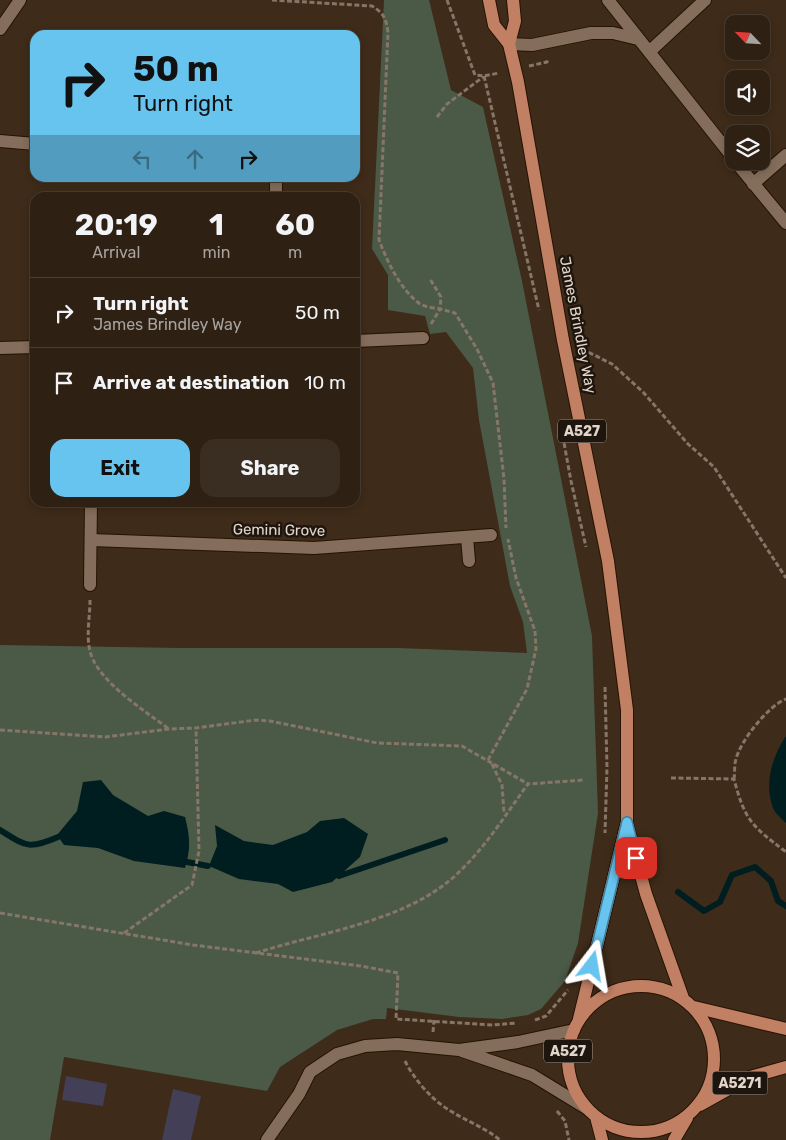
<!DOCTYPE html>
<style>
body{margin:0;font-family:Rubik,sans-serif;background:#3a2d21;color:#f1f3f6;height:100vh;display:flex;flex-direction:column;font-size:19px;white-space:nowrap}
*{box-sizing:border-box;margin:0}
p{font-size:16px;color:#a7a3a0}
.icon{flex:none;width:28px;height:28px;fill:none;stroke:currentColor;stroke-width:2;stroke-linecap:round;stroke-linejoin:round}
.map{position:relative;flex:1;overflow:hidden}
.panel{position:absolute;left:30px;top:192px;width:330px;height:315px;display:flex;flex-direction:column;background:#2e2013;border-radius:15px;box-shadow:0 2px 8px #0003,0 0 0 1px #493e33}
.panel>*{flex:none}
.banner{position:absolute;left:30px;top:30px;width:330px;height:152px;border-radius:15px;box-shadow:0 2px 8px #0003,0 0 0 1px #493e33;background:#66c4ef;color:#111;overflow:hidden}
.needle{width:32px;rotate:295deg}
.buttons{position:absolute;left:725px;top:15px;display:grid;gap:10px}
.buttons a{display:grid;place-items:center;width:45px;height:45px;border-radius:10px;background:#2e2013;box-shadow:0 2px 8px #0003,0 0 0 1px #493e33;font-size:25px}
.pin{position:absolute;display:grid;place-items:center;width:42px;height:42px;color:#fff;margin:-21px;border-radius:10px;box-shadow:0 2px 8px #0006}
.me{position:absolute;width:55px;margin:-28px;rotate:14deg;stroke-linejoin:round;filter:drop-shadow(0 0 4px #0008)}
.turn{display:flex;align-items:center;gap:18px;height:105px;padding:0 20px;font-size:22px}
.turn .icon{width:65px;height:65px;stroke-width:2.5}
.turn b{display:block;font-size:35px;line-height:42px}
.lanes{display:flex;align-items:center;height:48px;padding:0 20px;background:#0003;justify-content:center;gap:25px;direction:ltr}
.lanes .off{opacity:.35}
.eta{display:flex;justify-content:space-evenly;align-items:center;height:85px;text-align:center}
.eta b{font-size:30px;font-weight:700;line-height:35px}
.button{display:flex;gap:10px;margin-top:auto;padding:10px 20px}
.button a{flex:1;height:58px;border-radius:15px;background:#66c4ef;color:#111;font-size:20px;font-weight:700;line-height:58px;text-align:center}
.button a+a{background:#3a2d21;color:#f1f3f6}
ul{padding:0;list-style:none}
li{display:flex;align-items:center;gap:15px;height:70px;padding:0 20px;border-top:1px solid #493e33}
li div{flex:1}
li b{display:block;font-size:19px}
li em{font-style:normal}
.map>svg:first-child{display:block}
.green{fill:#4a5a47}
.water{fill:#001d20}
.lines{fill:none;stroke-linecap:round;stroke-linejoin:round}
.stream{stroke:#001d20;stroke-width:6}
.building{fill:#433f57}
.minor-casing{stroke:#251303;stroke-width:14}
.major-casing{stroke:#251303;stroke-width:14}
.path{stroke:#867667;stroke-width:3;stroke-dasharray:5 2.5;stroke-linecap:butt}
.minor{stroke:#846d5a;stroke-width:12}
.major{stroke:#c18064;stroke-width:12}
.route-casing{stroke:#427f9b;stroke-width:12}
.route{stroke:#66c4ef;stroke-width:9}
.labels{text-anchor:middle;stroke-width:5;stroke-linejoin:round;paint-order:stroke}
.shield{fill:#1e160e;stroke:#a79c92;stroke-width:1}
.shield-label{font-size:14px;font-weight:bold;fill:#e2d6cb}
.street-label{font-size:15px;fill:#e2d6cb;stroke:#1e160e}
</style>
<div class="map">
<svg width="786" height="1140" viewBox="0 0 786 1140">
<rect width="100%" height="100%" fill="#3e2b19"/>
<path class="green" d="M384,0H429L451,90L483,107L522,281L592,636L598,813L578,943L565,981L541,1009L528,1015L502,1019L459,1017L387,1008L386,1019H373L337,1030L280,1067L267,1091L64,1057L50,1140H0V645L179,648H398L527,653L523,622L510,586L479,420L473,368L446,332L430,334L425,316L388,310V275L372,249Z"/>
<path class="water" d="M786,736V823C782,819 775,813 773,808C764,783 772,757 786,736Z
M101,780L113,795L148,816L164,811L185,817C190,836 191,849 185,868L134,861L98,848L64,845L57,835L77,811L83,782Z
M344,818L368,834L360,857L332,882L293,892L278,884L239,879L209,866L217,846L215,825L244,841L273,845L307,832L320,821Z"/>
<g class="lines">
<path class="stream" d="M0,830C26,846 28,850 58,837
M187,862L208,866
M339,876L445,840
M678,892L704,911L720,902L732,875L755,867L771,881L778,901L786,906"/>
</g>
<path class="building" d="M66,1076L107,1084L103,1106L62,1100Z
M173,1089L201,1096L191,1140H162Z"/>
<g class="lines">
<g class="minor-casing">
<path id="minor" d="M608,0L734,159
M0,29L20,0
M509,44L532,45L591,33H613L638,39
M649,52L705,0
M0,141L35,144
M735,161L786,223
M753,184L786,155
M276,198V178
M355,341L423,338
M0,348L35,347
M467,537L469,561
M91,540L314,548L491,535
M90,585L91,502
M462,1051L532,1075L586,1108
M267,1140L299,1094L310,1072L337,1054L365,1046L397,1044L459,1050L518,1042L574,1030"/>
</g>
<g class="major-casing">
<path id="major" d="M489,0L494,25L509,44L518,82L563,340L608,561L627,710V822L579,1019
M509,44L515,21L513,0
M627,824L646,894L683,998
M568 1059a73 73 0 1 1 146 0a73 73 0 1 1-146 0Z
M694,1007L786,1029
M700,1105L750,1077L786,1067
M596,1117L602,1140
M674,1140L687,1118"/>
</g>
<path class="path" d="M272,0L372,6C384,13 386,19 388,32L379,240C388,263 400,289 420,304C425,307 434,308 440,309L441,297L430,279
M447,0L475,75L484,76L499,73
M529,66L547,62L548,59
M484,76L539,310
M437,117L447,104L483,77
M431,324L440,309L455,313L477,349L493,383L504,479L506,528
M582,349L612,364L643,392L688,444L714,467L786,578
M560,421L571,481L586,547
M90,600C90,616 86,636 90,651C97,681 145,711 169,729
M605,687L607,767L605,833
M0,730L105,737L169,729L196,728L256,720L270,721L377,743L462,746L528,784
M488,760L527,689L536,649L535,631L516,578L508,539
M492,764L502,785L504,813
M671,778L734,779C745,821 752,826 786,852
M734,779C735,773 734,765 736,759C741,740 768,706 786,699
M0,913L193,945L361,966L398,973L396,1019L493,1025L517,1023
M124,933L192,885L199,851L196,728
M256,953C320,932 406,922 457,874C485,848 506,814 528,784L584,780
M535,1020L546,1016L568,990
M433,1032L434,1020
M405,1061C414,1079 431,1099 449,1110C466,1121 484,1127 500,1140
M557,1111L565,1121L569,1140"/>
<use href="#minor" class="minor"/>
<use href="#major" class="major"/>
</g>
<g class="lines">
<g class="route-casing">
<path id="route" d="M592,966L627,822L636,858"/>
</g>
<use href="#route" class="route"/>
</g>
<g class="labels">
<g class="shield">
<rect x="558" y="419.5" width="48" height="23" rx="4"/>
<rect x="544" y="1039.5" width="48" height="23" rx="4"/>
<rect x="712.5" y="1071.5" width="55" height="23" rx="4"/>
</g>
<g class="shield-label">
<text x="582" y="436">A527</text>
<text x="568" y="1056">A527</text>
<text x="740" y="1088">A5271</text>
</g>
<g class="street-label">
<text transform="translate(578 325) rotate(79)" y="5">James Brindley Way</text>
<text transform="translate(279 530) rotate(1)" y="5">Gemini Grove</text>
</g>
</g>
</svg>
<div class="buttons">
<a><svg class="needle" viewBox="-14 -14 28 28"><path d="M0-13l5 13h-10z" fill="#e53935"/><path d="M0 13l5-13h-10z" fill="#a7a3a0"/></svg></a>
<a><svg class="icon" aria-label="sound" viewBox="0 0 24 24"><path d="M4 9h4l5-4v14l-5-4H4zM17 9q2 3 0 6"/></svg></a>
<a><svg class="icon" aria-label="layers" viewBox="0 0 24 24"><path d="M12 4l9 5-9 5-9-5zM3 14l9 5 9-5"/></svg></a>
</div>
<div class="pin" style="left:636px;top:858px;background:#d93025"><svg class="icon" aria-label="arrive" viewBox="0 0 24 24"><path d="M6 21V4h12l-3 4 3 4H6"/></svg></div>
<svg class="me" style="left:592px;top:966px" viewBox="-20 -20 40 40"><path d="M0-17L14 15 0 8-14 15z" fill="#66c4ef" stroke="#fff" stroke-width="4"/></svg>
<div class="banner">
<div class="turn"><svg class="icon" aria-label="right" viewBox="0 0 24 24"><path d="M7 20v-9h11M14 6l5 5-5 5"/></svg><div><b>50 m</b>Turn right</div></div>
<div class="lanes"><svg class="icon off" aria-label="left" viewBox="0 0 24 24"><path d="M17 20v-9H6M10 6l-5 5 5 5"/></svg><svg class="icon off" aria-label="ahead" viewBox="0 0 24 24"><path d="M12 20V5M6 11l6-6 6 6"/></svg><svg class="icon" aria-label="right" viewBox="0 0 24 24"><path d="M7 20v-9h11M14 6l5 5-5 5"/></svg></div>
</div>
<section class="panel">
<div class="eta">
<div><b>20:19</b><p>Arrival</p></div>
<div><b>1</b><p>min</p></div>
<div><b>60</b><p>m</p></div>
</div>
<ul>
<li><svg class="icon" aria-label="right" viewBox="0 0 24 24"><path d="M7 20v-9h11M14 6l5 5-5 5"/></svg><div><b>Turn right</b><p>James Brindley Way</p></div><em>50 m</em></li>
<li><svg class="icon" aria-label="arrive" viewBox="0 0 24 24"><path d="M6 21V4h12l-3 4 3 4H6"/></svg><div><b>Arrive at destination</b></div><em>10 m</em></li>
</ul>
<div class="button"><a>Exit</a><a>Share</a></div>
</section>
</div>
